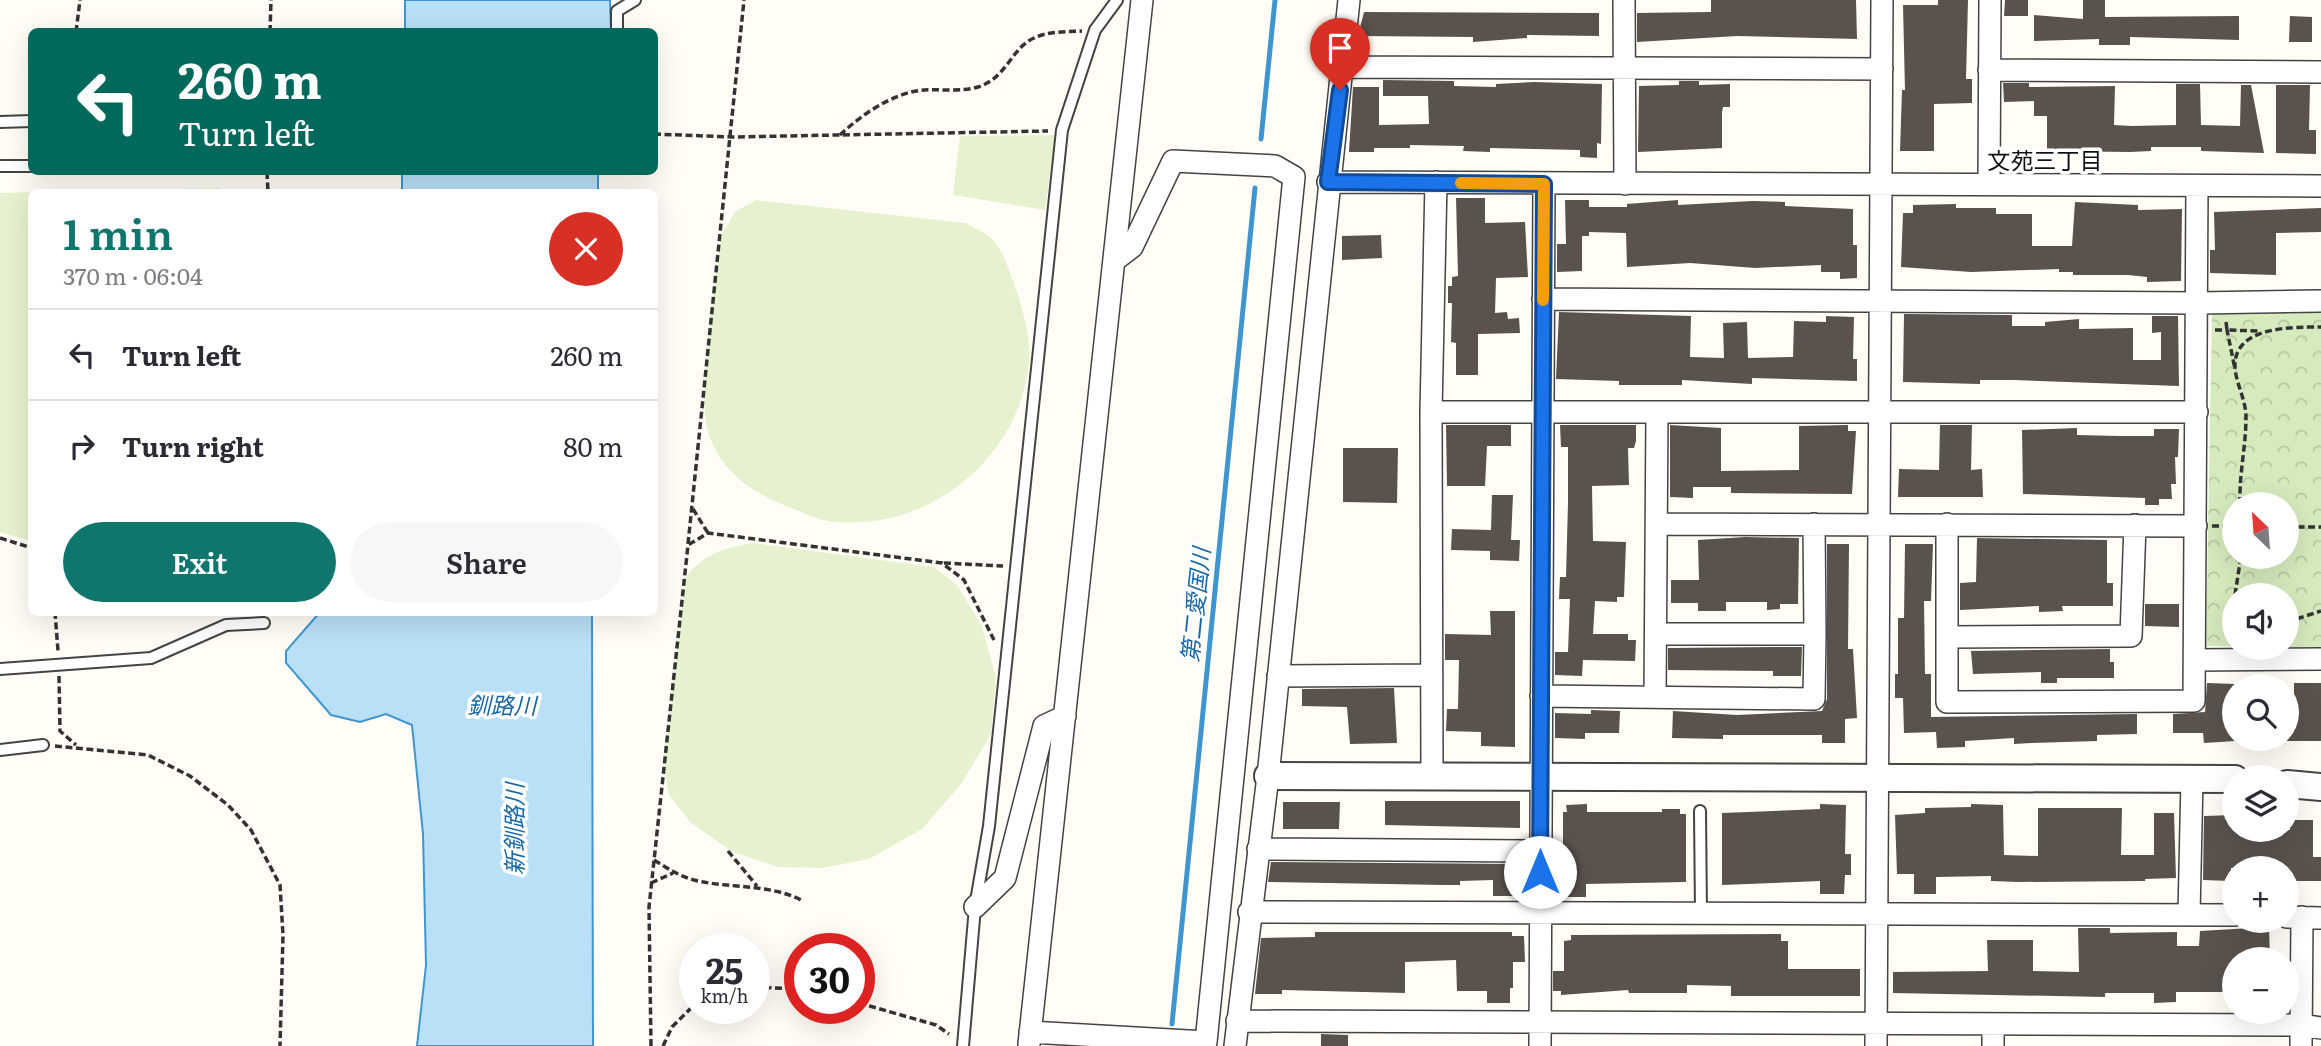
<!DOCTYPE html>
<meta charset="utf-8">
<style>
body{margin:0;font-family:Literata,"Noto Sans JP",serif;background:#f7f7f7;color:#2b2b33;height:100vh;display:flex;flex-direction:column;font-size:26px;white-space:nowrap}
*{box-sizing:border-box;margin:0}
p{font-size:23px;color:#7c7c81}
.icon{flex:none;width:38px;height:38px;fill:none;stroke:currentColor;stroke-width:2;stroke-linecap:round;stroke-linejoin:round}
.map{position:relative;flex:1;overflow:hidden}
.sheet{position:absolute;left:28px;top:189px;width:630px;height:427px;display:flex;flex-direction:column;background:#fff;border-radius:10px;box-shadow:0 7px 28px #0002}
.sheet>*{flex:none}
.hud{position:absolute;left:28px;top:28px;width:630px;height:147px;border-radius:10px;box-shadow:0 7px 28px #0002;background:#00695c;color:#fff;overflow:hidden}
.needle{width:46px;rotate:335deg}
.tools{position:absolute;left:2222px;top:492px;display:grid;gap:14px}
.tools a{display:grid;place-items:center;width:77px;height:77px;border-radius:50%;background:#fff;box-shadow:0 7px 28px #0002;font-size:35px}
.speed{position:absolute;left:679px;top:933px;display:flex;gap:14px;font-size:35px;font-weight:700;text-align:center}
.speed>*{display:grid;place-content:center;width:91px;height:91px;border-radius:50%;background:#fff;box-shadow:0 7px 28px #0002;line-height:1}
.speed small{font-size:18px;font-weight:400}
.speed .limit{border:10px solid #d22;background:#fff;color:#111}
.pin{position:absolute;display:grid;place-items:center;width:60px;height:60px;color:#fff;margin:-72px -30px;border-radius:50% 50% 50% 0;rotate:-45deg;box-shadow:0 0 7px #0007}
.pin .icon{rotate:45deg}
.me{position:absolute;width:77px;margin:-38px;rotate:0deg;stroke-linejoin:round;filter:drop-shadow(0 0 5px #0008)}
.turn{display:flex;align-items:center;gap:24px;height:147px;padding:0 35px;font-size:32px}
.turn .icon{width:91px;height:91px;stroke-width:2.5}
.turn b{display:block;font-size:49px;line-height:60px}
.round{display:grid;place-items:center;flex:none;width:74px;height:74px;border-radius:37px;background:#f7f7f7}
.headline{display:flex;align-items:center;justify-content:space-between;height:119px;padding:0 35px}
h1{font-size:42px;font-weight:600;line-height:52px;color:#0f766e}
.primary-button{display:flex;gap:14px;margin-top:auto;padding:14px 35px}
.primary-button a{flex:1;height:80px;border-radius:42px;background:#0f766e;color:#fff;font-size:28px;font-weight:600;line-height:80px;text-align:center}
.primary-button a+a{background:#f7f7f7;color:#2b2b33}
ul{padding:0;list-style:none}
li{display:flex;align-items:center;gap:21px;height:91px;padding:0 35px;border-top:2px solid #e1e1e2}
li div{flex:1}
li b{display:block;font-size:26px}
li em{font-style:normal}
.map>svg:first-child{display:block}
.park{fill:url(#park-crowns);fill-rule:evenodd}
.pitch{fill:#e6f2cf}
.water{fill:#b9e0f7;stroke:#3f96cf;stroke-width:2}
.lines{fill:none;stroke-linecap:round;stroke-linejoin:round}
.stream{stroke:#3f96cf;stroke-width:5}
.building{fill:#5a524d}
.service-casing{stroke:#444;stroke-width:14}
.minor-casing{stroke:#444;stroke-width:24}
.tertiary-casing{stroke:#444;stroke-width:30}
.path{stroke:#333;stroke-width:3.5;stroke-dasharray:7 3.5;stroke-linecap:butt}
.service{stroke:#fff;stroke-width:10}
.minor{stroke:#fff;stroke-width:21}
.tertiary{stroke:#fff;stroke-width:26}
.route-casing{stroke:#114b97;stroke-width:18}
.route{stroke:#1a73e8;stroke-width:12}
.slow{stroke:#f59e0b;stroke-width:12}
.labels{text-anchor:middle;stroke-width:7;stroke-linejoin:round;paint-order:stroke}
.neighbourhood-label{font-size:23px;fill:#111;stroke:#fff}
.water-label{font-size:23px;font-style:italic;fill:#1768a6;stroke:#fff}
</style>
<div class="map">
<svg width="2321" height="1046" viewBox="0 0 2321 1046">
<defs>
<pattern id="park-crowns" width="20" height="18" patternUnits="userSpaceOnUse" patternTransform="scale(1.75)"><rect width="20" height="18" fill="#d5ebbd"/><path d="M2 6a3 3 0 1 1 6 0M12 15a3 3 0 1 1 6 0" fill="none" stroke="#b6c8a1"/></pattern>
</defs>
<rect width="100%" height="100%" fill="#fffdf5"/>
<path class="park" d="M2321,312V647H2287V595H2235V646H2206L2212,313ZM2287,504V556H2235V504Z"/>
<path class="pitch" d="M1055,135L1045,210L953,195L960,136Z
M221,188L224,192H32L31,541L0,532V193Z
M756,200L966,223C974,228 987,233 993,240C1005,254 1013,281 1019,298C1026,322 1032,346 1028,371C1014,464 922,534 829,521C815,519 801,512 789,507C754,494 722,473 709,435C695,396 716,282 721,236L735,212Z
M753,543L934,567L957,585L982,626L996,678L991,734L961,784L922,829L869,859L822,868L778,867L733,852L691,823L669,795L663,762L686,577C705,553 723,548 753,543Z"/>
<path class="water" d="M405,0H610L611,31H405Z
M402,172H598V190L613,192H402Z
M320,612L592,613L593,1046H417L426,965L423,834L412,725L386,714L360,722L331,715L286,663V651Z"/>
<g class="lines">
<path class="stream" d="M1261,139L1275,0
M1172,1024L1255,188"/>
</g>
<path class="building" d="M1711,0H1856L1857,39L1737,36L1637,42V13L1711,12Z
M1938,0H1968L1966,79H1972V103L1934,104V151H1900L1902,90H1905L1903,5H1938Z
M2005,0H2028V16H2004Z
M2083,0H2105V17L2239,16V40L2130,37V45H2099V39L2034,41V15L2083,19Z
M1364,12L1599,13V36L1527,35V38L1473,42V37L1358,36Z
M2290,16L2312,17V42H2289Z
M1383,80L1454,81V86L1496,87V84L1534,82L1602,84L1601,144L1597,143V158L1580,157V150L1490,148V152L1463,151L1464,146L1410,145V148H1374V152H1349L1353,87H1379V125L1429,124L1428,96H1383Z
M1679,81H1699V85L1730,84V107H1723L1722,112V148L1638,152L1639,86L1679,85Z
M2003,83H2029V87L2115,86L2114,125L2132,126L2176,125V84H2200L2201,125L2240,126L2241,85H2251L2264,153L2201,151V147H2151V151L2130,152L2047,151V116H2034V101L2004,102Z
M2276,85H2310L2309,130H2316V154L2276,153Z
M1456,198H1485V223L1525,222L1528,277L1496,278L1495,313L1507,312L1508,319L1519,318L1520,333L1478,334V375H1456V343L1451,342L1452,303H1448V286H1452V277L1458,276Z
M1565,200H1589V207H1627V204L1678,200V205L1752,201L1785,202V206L1853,209V245H1857V278L1840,279V272H1821V265L1755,268L1690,263L1627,267L1626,233L1589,232V236H1582V271L1557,272V244H1566Z
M2075,202L2138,205V210L2182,209L2181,281L2147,282V277L2128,275H2073V272H2059V269L1971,272L1901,267L1903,213H1913V205L1956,204V208H1996V214H2032V246H2072Z
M2321,208V232L2276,233V275L2210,273V250H2215L2214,212Z
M1381,235L1382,258L1342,260V236Z
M1559,312L1691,316L1690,357L1724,358L1723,323L1747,322L1748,358L1793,357L1794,321L1826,322V316L1854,317L1853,359H1857V381L1752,378V384L1682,380V385H1619V381L1556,379Z
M1904,314L2012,315V326H2045V322L2079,319V329L2133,328V360H2161V332L2152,333V316H2178L2179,386L2013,380H1980V384L1903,382Z
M1446,425H1511V446H1487L1485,486H1447Z
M1560,425H1636V441L1634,448H1628L1629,485L1592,486L1593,541L1626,542L1624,597H1617V602L1595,601L1593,634H1628V640H1636L1635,661L1583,660L1582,676L1555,675V652H1568L1570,599H1559L1560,577H1566L1568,503V447H1561Z
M1670,425L1721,428V471L1799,470V426L1848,425V431H1856L1852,494L1731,493V487H1693V498L1670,497Z
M1940,425H1972L1971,470L1982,469L1983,497H1898L1899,469L1939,470Z
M2077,428V435L2119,436H2154V429H2179L2178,457H2175L2176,484H2171L2172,499H2159V505H2145V498L2023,494L2022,430Z
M1343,448H1398L1397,503L1343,502Z
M1492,495H1513L1511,540H1520L1519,561L1490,560V551L1451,550L1452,529L1491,530Z
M1745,537L1799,538L1798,604H1780V609L1767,610V602H1726V611H1698V603H1671V580H1699L1698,540Z
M1977,538L2107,540V583H2113V606H2062L2063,611L2039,612V606L1960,610V583L1976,582Z
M1827,544H1849L1848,649H1853L1857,718L1845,719V743H1822V735H1723V739L1672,738L1673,711L1737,715L1822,711L1827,699Z
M1905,544H1933L1931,601H1924L1925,674H1931V717L2137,714V734L2097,735V741L2031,743L2014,744V738L1965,741V747L1937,748L1936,732L1904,733L1903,698H1895V674H1898V618H1904Z
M2145,604H2179V627L2145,626Z
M1490,611H1515V747L1481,746V732L1446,731L1447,709H1458L1459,660H1445V634L1491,635Z
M1773,647H1802L1801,676H1773V671L1668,670V648Z
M2110,649V662H2114V678H2057V683H2041V672L1973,674L1971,651Z
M2207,683L2235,684V741L2204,743L2203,733H2173V714L2205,712Z
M2294,683H2321V741H2287V718H2294Z
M1394,688L1397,743L1350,744L1347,707L1302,706V689Z
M1591,710L1620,711L1619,733H1585V739L1555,738V713L1591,714Z
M1385,801H1520V828L1385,825Z
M1283,802H1340L1339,829H1283Z
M1587,804V812H1662V809H1680V814H1686V882L1586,884V897H1563V812H1567L1566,805Z
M1820,804L1846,805L1845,854H1851V875H1845L1844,894H1820V881L1722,885V813L1820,809Z
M1971,804L2003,805L2004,855L2038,856V808H2122L2121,855H2154V813H2174L2176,878L2145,879V881L2018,882L1991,881V876L1936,877V894H1914V874H1897L1895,815L1925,813V808L1971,807Z
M2235,815V830H2290V820H2313V857H2321V881H2287V868H2231V881L2203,880L2204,816Z
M1271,862L1520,864V884H1516V896H1493V880L1460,881V885H1445L1268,882Z
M2269,927L2270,959H2235V992H2176V1002L2154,1003V993H2105V997L1893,993V972L1988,971L1987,940H2033V971L2079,972L2078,928H2110V933L2177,932V946H2199L2200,931Z
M1315,932H1512V936H1524L1525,962H1513V988H1510V1003H1487V991H1457L1456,960L1405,962V993L1282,990V994H1255L1261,938L1315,937Z
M1781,934V941H1788V969H1860V996H1731V986L1687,985V993H1629L1628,990L1561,995V991H1553V971H1564V941L1571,940V935Z
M1321,1034L1348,1035V1046H1321Z"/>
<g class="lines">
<g class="service-casing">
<path id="service" d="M617,32V11L635,0
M0,122L32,121
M0,166H32
M0,669L151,658L226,625L264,623
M0,750L43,745
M1700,811L1701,914
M963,1046L975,907L989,826L1062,130L1095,30L1117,0"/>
</g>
<g class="minor-casing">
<path id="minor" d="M1624,0L1625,184
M1343,67L1882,69
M1989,70L2321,72
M1328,182L2321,186
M1989,184L1990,0
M1543,299L2198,303L2321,301
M1431,412H2197
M1657,524L2196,526
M1814,524L1815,634
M1947,524V702L2194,701L2197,186
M1948,637L2131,636L2135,525
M2196,660L2321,659
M1278,676L1431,675
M1541,696L1814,699L1815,634H1656
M1655,697L1657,412
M1432,776L1431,412L1436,182
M1258,849L1540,851
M975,907L1005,878L1044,726L1065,716
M1249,912L2235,915
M2189,914L2192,779
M2287,917L2321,918
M1237,1021L2301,1025L2321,1028
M1030,1032L1206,1042L1294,177L1275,166L1173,161L1132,247L1115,260
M1029,1044L1142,0
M1235,1046L1268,776L1349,0
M1540,1046L1544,183
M1876,1046L1882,0
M1993,1046V1024
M2301,1046L2302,917"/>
</g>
<g class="tertiary-casing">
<path id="tertiary" d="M1268,776L2235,779
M2287,784L2321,787"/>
</g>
<path class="path" d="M76,32L80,0
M270,32L271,0
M654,134L732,137L1048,131
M840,135C861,115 894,92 924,90C942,89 962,92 978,87C1007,78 1011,48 1034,38C1048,31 1067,32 1082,31
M267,172L268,192
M2226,322L2227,330L2260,331
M2215,330H2227L2235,369
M2240,504C2239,474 2246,446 2246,417C2246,403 2239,389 2236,375C2226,326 2290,327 2321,327
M693,509L708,533
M2212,526H2235
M2287,527H2321
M0,538L32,548
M688,544L744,0
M944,563L1003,566
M2235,595L2241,556
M55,612L58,651
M2287,622L2321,611
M59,676L60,731L76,745
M55,746L148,755L190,776L228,805L251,830L280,885L283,935L280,1046
M728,851L757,886
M654,860C667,868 679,876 694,880C730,889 769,883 803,901
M651,883L673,873
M754,987L800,989
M859,1003L936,1025L949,1034
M651,1046L649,907L688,545L708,533L942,563L964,580L994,640
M663,1046L672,1027L695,1004"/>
<use href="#service" class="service"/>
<use href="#minor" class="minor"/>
<use href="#tertiary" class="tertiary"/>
</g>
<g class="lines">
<g class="route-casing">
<path id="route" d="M1340,90L1328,182L1544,184L1540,872"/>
</g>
<use href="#route" class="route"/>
<path class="slow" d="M1461,183L1544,184L1543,300"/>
</g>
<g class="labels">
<g class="neighbourhood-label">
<text x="2045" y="169">文苑三丁目</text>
</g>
<g class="water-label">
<text transform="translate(1196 605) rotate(-84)" y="8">第二愛国川</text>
<text x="502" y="714">釧路川</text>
<text transform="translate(515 829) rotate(-90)" y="8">新釧路川</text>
</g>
</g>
</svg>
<div class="tools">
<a><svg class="needle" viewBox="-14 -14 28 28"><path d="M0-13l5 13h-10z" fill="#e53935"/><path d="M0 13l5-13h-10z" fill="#7c7c81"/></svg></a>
<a><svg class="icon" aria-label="sound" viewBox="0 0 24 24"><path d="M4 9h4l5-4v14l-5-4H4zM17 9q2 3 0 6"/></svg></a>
<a><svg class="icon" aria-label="search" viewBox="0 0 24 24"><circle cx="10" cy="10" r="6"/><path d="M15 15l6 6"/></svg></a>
<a><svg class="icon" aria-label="layers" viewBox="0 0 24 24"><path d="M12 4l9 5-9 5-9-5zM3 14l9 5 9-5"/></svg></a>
<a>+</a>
<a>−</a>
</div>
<div class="speed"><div>25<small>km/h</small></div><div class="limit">30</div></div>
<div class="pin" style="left:1340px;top:90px;background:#d93025"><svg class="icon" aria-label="arrive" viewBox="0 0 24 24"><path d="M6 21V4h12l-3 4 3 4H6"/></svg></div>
<svg class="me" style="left:1540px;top:872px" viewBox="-20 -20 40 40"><circle r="19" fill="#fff"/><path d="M0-13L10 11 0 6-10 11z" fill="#1a73e8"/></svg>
<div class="hud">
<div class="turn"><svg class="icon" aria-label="left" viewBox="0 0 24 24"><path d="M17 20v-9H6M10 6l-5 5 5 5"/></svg><div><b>260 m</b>Turn left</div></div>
</div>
<section class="sheet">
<div class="headline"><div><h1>1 min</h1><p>370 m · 06:04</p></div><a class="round" style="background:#d93025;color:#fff"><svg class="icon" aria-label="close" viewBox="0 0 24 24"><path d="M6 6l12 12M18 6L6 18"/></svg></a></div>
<ul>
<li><svg class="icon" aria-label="left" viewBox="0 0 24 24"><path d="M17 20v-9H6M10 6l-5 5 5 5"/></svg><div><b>Turn left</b></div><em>260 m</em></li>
<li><svg class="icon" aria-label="right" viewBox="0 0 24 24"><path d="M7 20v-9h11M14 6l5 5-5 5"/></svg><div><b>Turn right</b></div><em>80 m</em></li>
</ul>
<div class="primary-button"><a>Exit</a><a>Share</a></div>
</section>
</div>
